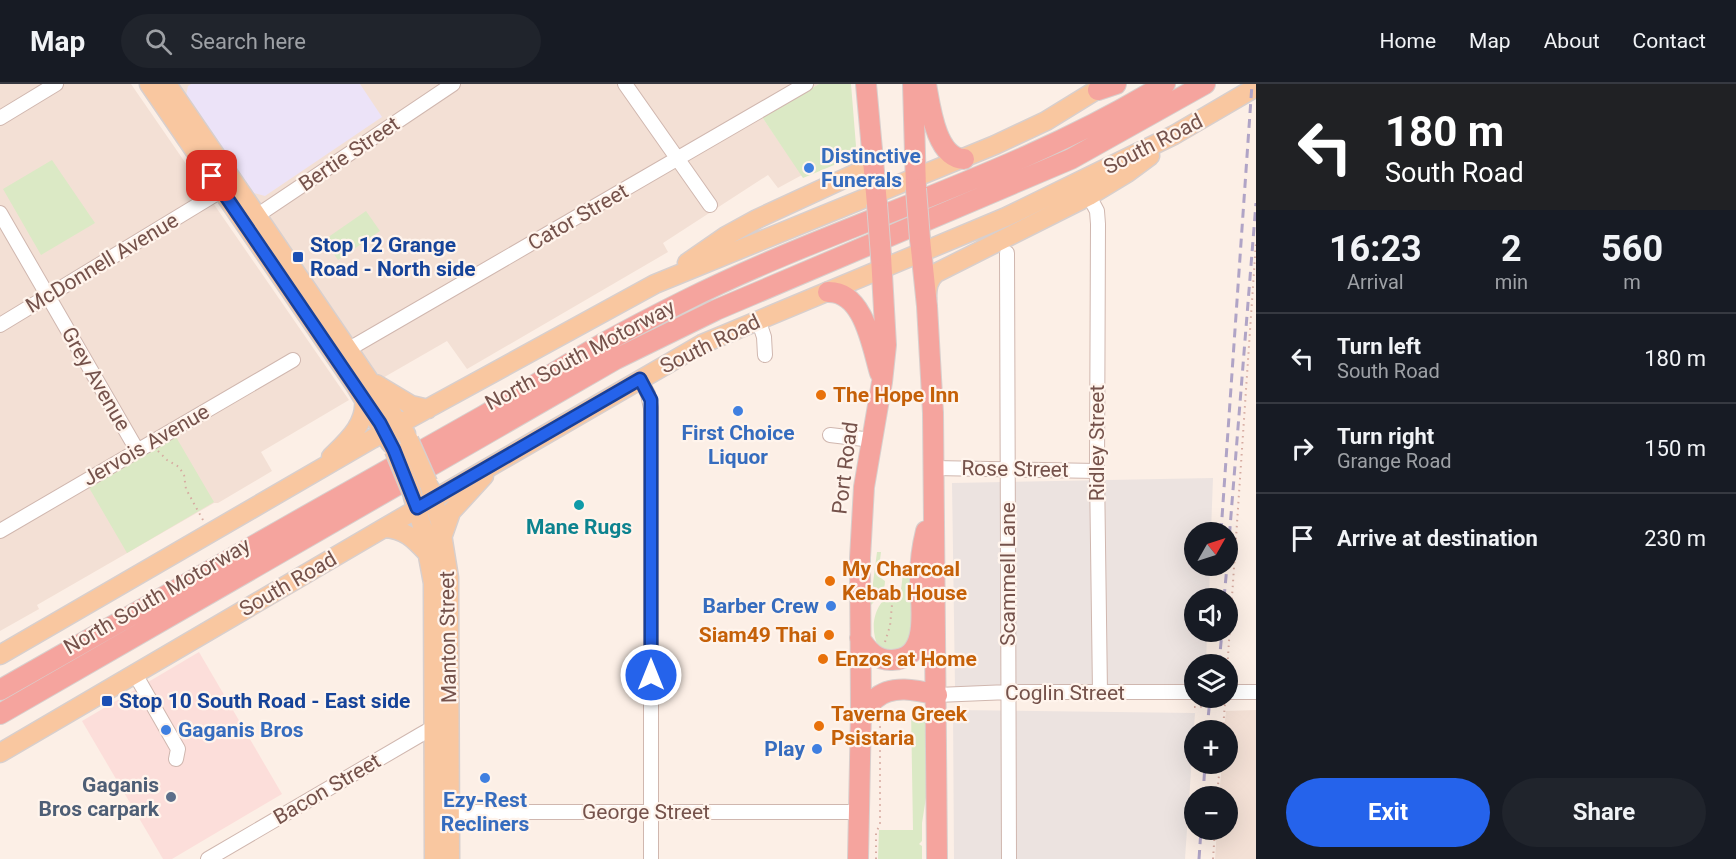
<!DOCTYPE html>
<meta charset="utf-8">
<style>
body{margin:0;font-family:Roboto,sans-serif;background:#20242c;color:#f1f3f6;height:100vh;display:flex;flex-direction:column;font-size:22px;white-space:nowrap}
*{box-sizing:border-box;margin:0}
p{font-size:20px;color:#9ea1a6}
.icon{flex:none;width:33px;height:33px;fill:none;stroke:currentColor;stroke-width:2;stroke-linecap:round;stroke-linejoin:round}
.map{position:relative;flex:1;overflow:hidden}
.details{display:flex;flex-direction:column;background:#171b24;width:480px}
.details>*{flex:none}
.banner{background:#202124;color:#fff;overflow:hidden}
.needle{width:39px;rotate:51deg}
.controls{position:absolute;left:1184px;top:438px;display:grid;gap:12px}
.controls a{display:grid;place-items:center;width:54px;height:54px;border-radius:50%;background:#171b24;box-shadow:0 6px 24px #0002;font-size:30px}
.pin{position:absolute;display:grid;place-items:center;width:51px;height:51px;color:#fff;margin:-26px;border-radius:12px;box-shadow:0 3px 9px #0006}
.me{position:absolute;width:66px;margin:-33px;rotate:0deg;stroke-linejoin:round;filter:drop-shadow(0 0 4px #0008)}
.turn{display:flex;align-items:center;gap:21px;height:126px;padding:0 30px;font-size:27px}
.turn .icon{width:78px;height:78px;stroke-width:2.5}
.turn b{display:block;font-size:42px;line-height:51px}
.eta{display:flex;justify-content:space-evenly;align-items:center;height:102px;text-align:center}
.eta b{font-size:36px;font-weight:700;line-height:42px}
.action{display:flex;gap:12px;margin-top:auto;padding:12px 30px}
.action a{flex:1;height:69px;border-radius:36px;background:#2563eb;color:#fff;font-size:24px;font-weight:700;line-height:69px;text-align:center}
.action a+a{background:#20242c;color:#f1f3f6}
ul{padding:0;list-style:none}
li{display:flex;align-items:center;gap:18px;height:90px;padding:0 30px;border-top:2px solid #363941}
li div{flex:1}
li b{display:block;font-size:22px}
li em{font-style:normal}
header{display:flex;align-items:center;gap:36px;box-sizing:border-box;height:84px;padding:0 30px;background:#171b24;border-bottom:2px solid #363941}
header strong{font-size:28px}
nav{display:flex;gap:33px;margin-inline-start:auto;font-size:21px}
.search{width:420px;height:54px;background:#20242c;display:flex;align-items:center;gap:15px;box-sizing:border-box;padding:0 21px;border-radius:33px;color:#9ea1a6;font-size:22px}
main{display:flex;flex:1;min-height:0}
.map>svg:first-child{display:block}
.residential{fill:#f3e0d5}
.commercial{fill:#fcdeda}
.industrial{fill:#ece3e0}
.education{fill:#ece3f8}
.green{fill:#dbe9c5}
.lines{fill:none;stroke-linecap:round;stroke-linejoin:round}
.minor-casing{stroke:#d0b7af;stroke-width:16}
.major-casing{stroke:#d8cfcd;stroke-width:21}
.highway-casing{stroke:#d8cfcd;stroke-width:22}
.path{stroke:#d6aba1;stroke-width:2;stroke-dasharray:1.5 4.5;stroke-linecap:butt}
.minor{stroke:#fff;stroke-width:14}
.major{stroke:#f9c7a0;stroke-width:18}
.highway{stroke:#f5a49e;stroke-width:20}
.rail{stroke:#b0a4c6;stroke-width:3;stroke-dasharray:9 6;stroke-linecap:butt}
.major-bridge-casing{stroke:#d8cfcd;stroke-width:21;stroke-linecap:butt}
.highway-bridge-casing{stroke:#d8cfcd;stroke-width:22;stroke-linecap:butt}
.major-bridge{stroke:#f9c7a0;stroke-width:18}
.highway-bridge{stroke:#f5a49e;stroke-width:20}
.route-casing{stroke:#184099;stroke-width:15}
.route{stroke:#2563eb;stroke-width:10}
.shop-dot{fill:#3f7fe0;stroke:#fff4ec;stroke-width:2}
.transit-dot{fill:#1a4fb4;stroke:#fff4ec;stroke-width:2}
.food-dot{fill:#e8710a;stroke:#fff4ec;stroke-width:2}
.culture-dot{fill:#0f9aa8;stroke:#fff4ec;stroke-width:2}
.service-dot{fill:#5c6f8a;stroke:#fff4ec;stroke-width:2}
.labels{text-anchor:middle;stroke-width:4.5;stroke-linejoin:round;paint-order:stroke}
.street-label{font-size:21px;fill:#75524b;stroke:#fff4ec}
.shop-label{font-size:21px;font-weight:bold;fill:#366cbe;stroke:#fff4ec;text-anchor:start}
.transit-label{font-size:21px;font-weight:bold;fill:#164399;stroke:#fff4ec;text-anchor:start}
.food-label{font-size:21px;font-weight:bold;fill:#c56008;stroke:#fff4ec;text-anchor:start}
.culture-label{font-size:21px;font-weight:bold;fill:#0d838f;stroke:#fff4ec}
.service-label{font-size:21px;font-weight:bold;fill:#4e5e75;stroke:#fff4ec;text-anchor:end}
</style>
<header>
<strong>Map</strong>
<div class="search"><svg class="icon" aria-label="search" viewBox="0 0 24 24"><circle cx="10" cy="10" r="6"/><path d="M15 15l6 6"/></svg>Search here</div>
<nav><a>Home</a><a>Map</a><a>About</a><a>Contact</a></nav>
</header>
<main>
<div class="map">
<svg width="1256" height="775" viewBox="0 0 1256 775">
<rect width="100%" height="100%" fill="#fcefe6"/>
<path class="residential" d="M0,0H131L349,316L261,368L272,387L218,419H214L37,521L39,525L0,547Z
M178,0H819L762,33L802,91L778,104L768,91L663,159L668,168L467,285L447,257L381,295Z
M1256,626V775H1215L1217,746H1227V712H1219L1222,680H1227V646H1224L1226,627Z"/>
<path class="commercial" d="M199,568L282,710L172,775H163L82,637Z"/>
<path class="industrial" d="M1213,394L1211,448H1194V482H1210L1209,514H1194V548H1207L1206,580H1194V602L955,603L952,399Z
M953,626L1195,629L1185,775H954Z"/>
<path class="education" d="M191,0H360L382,33L265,112L254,109L186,11L188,2Z"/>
<path class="green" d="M819,0H851L856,62L853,71L846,76L803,94L762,33Z
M52,76L95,139L41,171L3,105Z
M366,127L380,147L338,176L324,156Z
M176,353L214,418L127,469L88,402Z
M877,468H881L878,492L885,497C885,508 878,514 870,522Z
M903,490H913L915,540L911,555L896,569L879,564C867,541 876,513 901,505Z
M911,626H927V707L922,739V757L919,760L922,762V775H878L879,746H913Z"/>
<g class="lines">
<g class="minor-casing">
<path id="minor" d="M625,0L710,121
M0,34L56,0
M1089,112L1097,127L1098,140L1097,387L1100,609
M0,129L137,366
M249,137L453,0
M1007,169L1009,775
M758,235L764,253L765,271
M0,241L229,102
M349,265L806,0
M640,295L648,310L651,324V775
M830,351L872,356
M933,384L1097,387
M0,447L293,276
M135,590L178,665L176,675
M1227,608H1256
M937,611L1009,608H1194
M442,728H859
M208,775L420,651L434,643L440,644"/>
</g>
<g class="major-casing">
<path id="major" d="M149,0L355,301L390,359
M167,0L406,350
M687,179L726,152L757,135L863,86L869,79L872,65
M927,215C927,204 928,196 936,189L1089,112L1127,89L1150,72
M376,300L411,321L428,325
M331,373C347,357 367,340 364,315
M430,404L440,438L449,494L450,775
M413,413L423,445L433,499L434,775
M384,444C405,445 414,455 428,470
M443,451L451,428L484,392
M0,571L372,355L655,200L995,61L1046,37L1106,0
M0,669L384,444L702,260L1006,133L1174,51L1256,3"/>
</g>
<g class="highway-casing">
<path id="highway" d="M866,0L877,120
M913,0L916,105
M926,0C930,22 936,74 964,75
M1098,6L1116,0
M920,155L927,222L933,329L937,775
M828,208C864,207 872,263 880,289
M860,554C867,566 877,577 892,576C932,575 920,519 920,494C920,477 922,463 926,447
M0,606C160,514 322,423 483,332C523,309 562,283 602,260C629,245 656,231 684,217C842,138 1014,93 1165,0
M861,628C868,624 869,620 875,615C891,600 917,606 937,611
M0,630L616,275L716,226L1071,75L1205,0
M858,775L861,628L860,474L864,403L882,298L886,261L881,172"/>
</g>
<path class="path" d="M158,367L167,376L179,383L184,391L186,405L203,436
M885,558L890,542L893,510L901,507
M1227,587L1256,158
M1194,623C1205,623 1214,621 1225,620
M1223,646L1225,619
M1217,712L1220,680
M876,775V749L880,740V632
M1213,775L1215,746"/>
<use href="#minor" class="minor"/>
<use href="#major" class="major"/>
<use href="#highway" class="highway"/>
<path class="rail" d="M1221,448L1252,0
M1227,481L1256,119
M1224,514L1227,482
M1219,580L1222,548
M1207,646L1210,614
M1203,712L1205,680
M1199,775L1201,746"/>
<g class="major-bridge-casing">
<path id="major-bridge" d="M409,356L428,399
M394,366L412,409"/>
</g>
<g class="highway-bridge-casing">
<path id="highway-bridge" d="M916,105L920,155
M877,120L881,172"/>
</g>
<use href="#major-bridge" class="major-bridge"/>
<use href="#highway-bridge" class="highway-bridge"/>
</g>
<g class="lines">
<g class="route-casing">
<path id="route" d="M212,92L380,339L394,366L417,424L640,295L651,316V591"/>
</g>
<use href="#route" class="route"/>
</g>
<g class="shop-dot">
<circle cx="809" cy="84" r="6"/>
<circle cx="738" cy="327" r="6"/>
<circle cx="831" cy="522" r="6"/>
<circle cx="166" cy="646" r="6"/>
<circle cx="817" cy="665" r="6"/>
<circle cx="485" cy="694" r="6"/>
</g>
<g class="transit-dot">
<rect x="292" y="167" width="12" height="12" rx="3"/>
<rect x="101" y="611" width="12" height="12" rx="3"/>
</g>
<g class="food-dot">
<circle cx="821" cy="311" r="6"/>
<circle cx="830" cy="497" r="6"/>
<circle cx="829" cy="551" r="6"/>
<circle cx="823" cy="575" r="6"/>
<circle cx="819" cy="642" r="6"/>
</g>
<circle class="culture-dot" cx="579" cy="421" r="6"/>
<circle class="service-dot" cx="171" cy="713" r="6"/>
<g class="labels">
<g class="street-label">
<text transform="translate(1153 60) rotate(-27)" y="7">South Road</text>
<text transform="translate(349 70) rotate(-34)" y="7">Bertie Street</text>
<text transform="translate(578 133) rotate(-30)" y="7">Cator Street</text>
<text transform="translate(102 179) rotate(-31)" y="7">McDonnell Avenue</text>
<text transform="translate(710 260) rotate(-26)" y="7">South Road</text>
<text transform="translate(580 271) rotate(-28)" y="7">North South Motorway</text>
<text transform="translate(96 295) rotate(60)" y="7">Grey Avenue</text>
<text transform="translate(1097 359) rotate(-90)" y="7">Ridley Street</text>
<text transform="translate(146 361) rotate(-30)" y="7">Jervois Avenue</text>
<text transform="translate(845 384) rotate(-83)" y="7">Port Road</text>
<text transform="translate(1015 385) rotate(1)" y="7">Rose Street</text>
<text transform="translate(1008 490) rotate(-90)" y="7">Scammell Lane</text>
<text transform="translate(288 500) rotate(-30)" y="7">South Road</text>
<text transform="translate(157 512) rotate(-30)" y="7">North South Motorway</text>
<text transform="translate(448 553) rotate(-91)" y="7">Manton Street</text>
<text x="1065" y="616">Coglin Street</text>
<text transform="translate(327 705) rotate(-30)" y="7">Bacon Street</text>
<text x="646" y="735">George Street</text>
</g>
<g class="shop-label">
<text x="821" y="79">Distinctive<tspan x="821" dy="24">Funerals</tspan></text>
<text x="738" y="356" text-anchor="middle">First Choice<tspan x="738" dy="24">Liquor</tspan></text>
<text x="819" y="529" text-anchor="end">Barber Crew</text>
<text x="178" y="653">Gaganis Bros</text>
<text x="805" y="672" text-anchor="end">Play</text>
<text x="485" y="723" text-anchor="middle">Ezy-Rest<tspan x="485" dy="24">Recliners</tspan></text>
</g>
<g class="transit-label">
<text x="310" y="168">Stop 12 Grange<tspan x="310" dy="24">Road - North side</tspan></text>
<text x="119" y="624">Stop 10 South Road - East side</text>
</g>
<g class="food-label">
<text x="833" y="318">The Hope Inn</text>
<text x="842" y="492">My Charcoal<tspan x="842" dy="24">Kebab House</tspan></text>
<text x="817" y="558" text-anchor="end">Siam49 Thai</text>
<text x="835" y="582">Enzos at Home</text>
<text x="831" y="637">Taverna Greek<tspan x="831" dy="24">Psistaria</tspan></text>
</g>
<g class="culture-label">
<text x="579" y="450">Mane Rugs</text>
</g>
<g class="service-label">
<text x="159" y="708">Gaganis<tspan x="159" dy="24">Bros carpark</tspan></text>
</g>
</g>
</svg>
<div class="controls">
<a><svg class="needle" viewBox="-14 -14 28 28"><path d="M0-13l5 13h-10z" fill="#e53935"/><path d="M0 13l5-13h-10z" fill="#9ea1a6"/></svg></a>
<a><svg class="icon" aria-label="sound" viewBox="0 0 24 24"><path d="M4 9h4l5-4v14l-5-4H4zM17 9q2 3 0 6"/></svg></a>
<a><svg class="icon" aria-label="layers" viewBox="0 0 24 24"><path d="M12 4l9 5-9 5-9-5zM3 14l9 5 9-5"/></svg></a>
<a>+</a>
<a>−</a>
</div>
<div class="pin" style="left:212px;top:92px;background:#d93025"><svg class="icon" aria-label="arrive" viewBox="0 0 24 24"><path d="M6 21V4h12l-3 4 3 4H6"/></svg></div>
<svg class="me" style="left:651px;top:591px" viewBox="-20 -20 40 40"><circle r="17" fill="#2563eb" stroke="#fff" stroke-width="3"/><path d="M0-11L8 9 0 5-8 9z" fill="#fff"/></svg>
</div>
<section class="details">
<div class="banner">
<div class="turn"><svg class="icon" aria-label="left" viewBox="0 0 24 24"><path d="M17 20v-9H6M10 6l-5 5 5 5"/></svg><div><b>180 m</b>South Road</div></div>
</div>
<div class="eta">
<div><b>16:23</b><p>Arrival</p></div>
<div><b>2</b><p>min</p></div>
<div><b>560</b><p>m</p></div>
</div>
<ul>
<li><svg class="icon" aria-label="left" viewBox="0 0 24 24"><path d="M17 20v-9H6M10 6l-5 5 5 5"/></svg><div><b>Turn left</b><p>South Road</p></div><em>180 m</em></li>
<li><svg class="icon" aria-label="right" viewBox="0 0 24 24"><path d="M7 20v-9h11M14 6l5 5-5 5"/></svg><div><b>Turn right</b><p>Grange Road</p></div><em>150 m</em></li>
<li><svg class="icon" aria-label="arrive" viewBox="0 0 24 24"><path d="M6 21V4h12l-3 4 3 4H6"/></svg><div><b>Arrive at destination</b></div><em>230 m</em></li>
</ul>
<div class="action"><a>Exit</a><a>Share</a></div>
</section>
</main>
